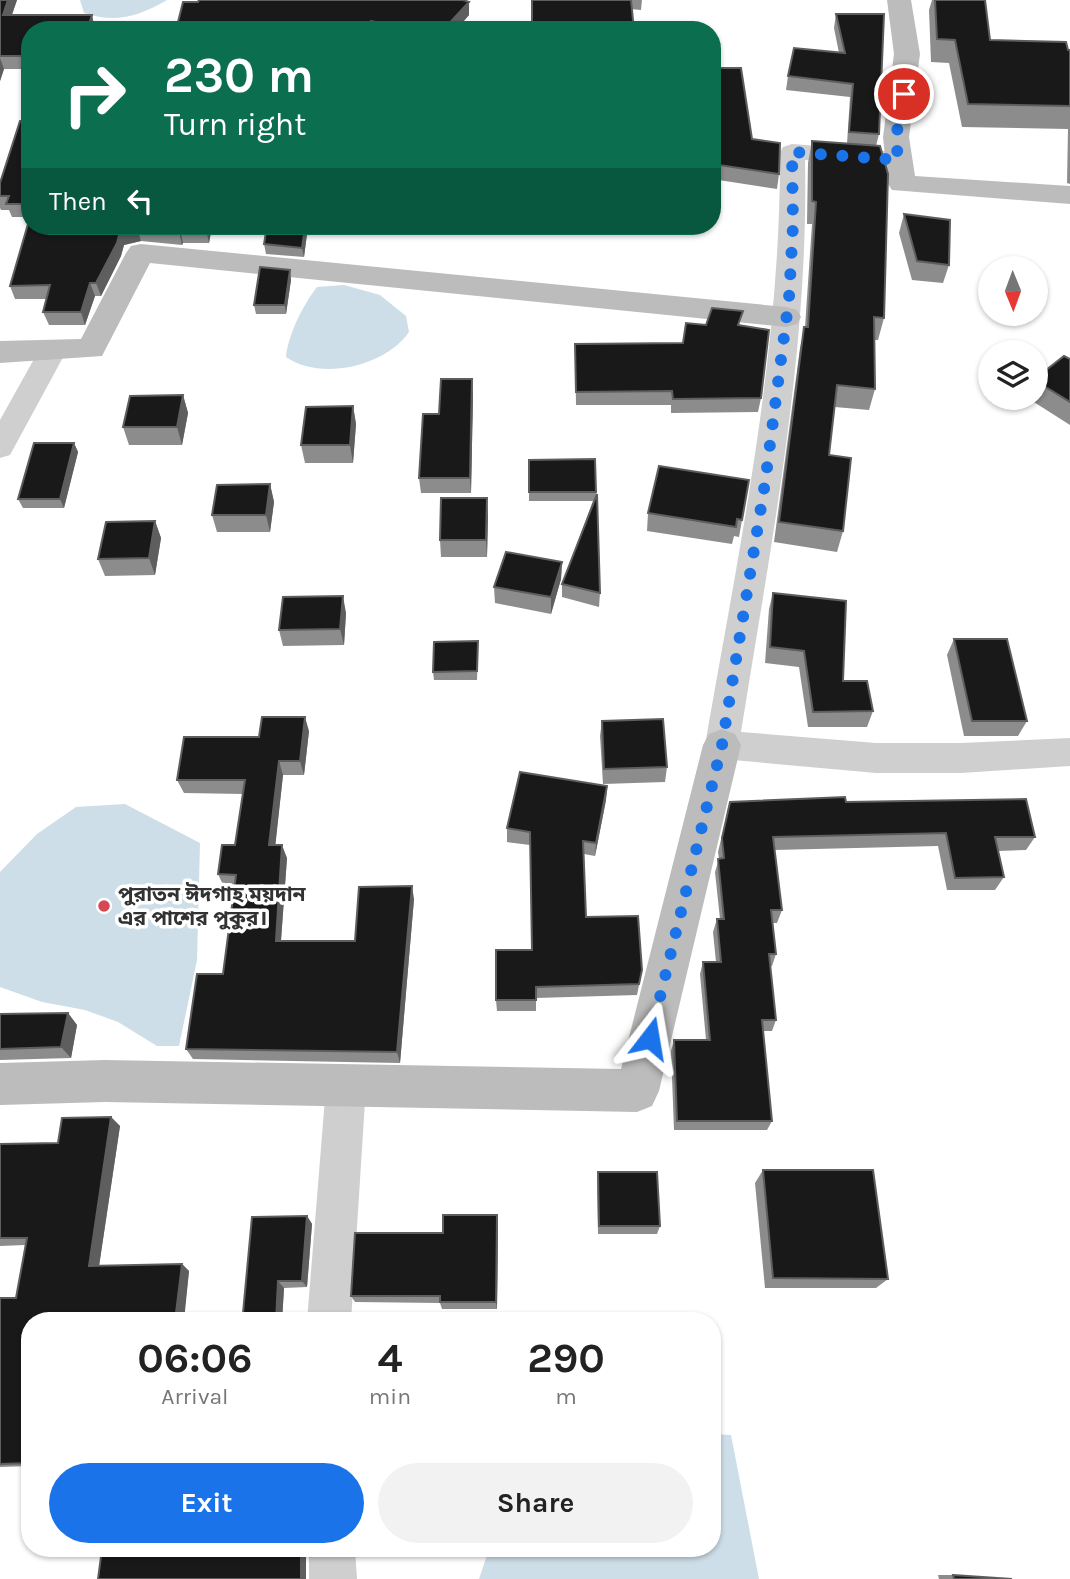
<!DOCTYPE html>
<meta charset="utf-8">
<style>
body{margin:0;font-family:Karla,"Noto Sans Bengali",sans-serif;background:#f2f2f2;color:#222;height:100vh;display:flex;flex-direction:column;font-size:26px;white-space:nowrap}
*{box-sizing:border-box;margin:0}
p{font-size:23px;color:#767676}
.icon{flex:none;width:38px;height:38px;fill:none;stroke:currentColor;stroke-width:2;stroke-linecap:round;stroke-linejoin:round}
.map{position:relative;flex:1;overflow:hidden}
.side{position:absolute;left:21px;top:1312px;width:700px;height:245px;display:flex;flex-direction:column;background:#fff;border-radius:28px;box-shadow:0 2px 5px #0004}
.side>*{flex:none}
.hud{position:absolute;left:21px;top:21px;width:700px;height:214px;border-radius:28px;box-shadow:0 2px 5px #0004;background:#0b6e4f;color:#fff;overflow:hidden}
.needle{width:46px;rotate:179deg}
.tools{position:absolute;left:978px;top:256px;display:grid;gap:14px}
.tools a{display:grid;place-items:center;width:70px;height:70px;border-radius:50%;background:#fff;box-shadow:0 2px 5px #0004;font-size:35px}
.pin{position:absolute;display:grid;place-items:center;width:60px;height:60px;color:#fff;margin:-30px;border:4px solid #fff;border-radius:50%;box-shadow:0 2px 7px #0007}
.me{position:absolute;width:77px;margin:-38px;rotate:14deg;stroke-linejoin:round;filter:drop-shadow(0 0 5px #0008)}
.turn{display:flex;align-items:center;gap:24px;height:147px;padding:0 28px;font-size:32px}
.turn .icon{width:91px;height:91px;stroke-width:2.5}
.turn b{display:block;font-size:49px;line-height:60px}
.then{display:flex;align-items:center;height:66px;padding:0 28px;background:#0003;gap:14px;font-size:26px}
.eta{display:flex;justify-content:space-evenly;align-items:center;height:119px;text-align:center}
.eta b{font-size:42px;font-weight:700;line-height:49px}
.action{display:flex;gap:14px;margin-top:auto;padding:14px 28px}
.action a{flex:1;height:80px;border-radius:42px;background:#1a73e8;color:#fff;font-size:28px;font-weight:700;line-height:80px;text-align:center}
.action a+a{background:#f2f2f2;color:#222}
.map>svg:first-child{display:block}
.water{fill:#cddee8}
.lines{fill:none;stroke-linecap:round;stroke-linejoin:round}
.street{fill:#cfcfcf;fill-rule:evenodd}
.secondary{fill:#bcbcbc;fill-rule:evenodd}
.wall{fill:#8c8c8c}
.shaded-wall{fill:#5e5e5e}
.building{fill:#191919;stroke:#5e5e5e;stroke-width:2}
.route{stroke:#1a73e8;stroke-width:12;stroke-dasharray:0 21.6}
.poi-dot{fill:#d54853;stroke:#fff;stroke-width:2.5}
.labels{text-anchor:middle;stroke-width:7;stroke-linejoin:round;paint-order:stroke}
.poi-label{font-size:21px;font-weight:bold;fill:#323232;stroke:#fff;text-anchor:start}
</style>
<div class="map">
<svg width="1070" height="1579" viewBox="0 0 1070 1579">
<rect width="100%" height="100%" fill="#fff"/>
<path class="water" d="M80,0H167C139,16 116,24 84,13Z
M344,285L380,295L406,316L409,332C385,367 320,381 286,357C288,335 303,305 317,287Z
M125,804L200,843L197,960L179,1046H157L118,1022L85,1010L42,1002L0,987V872L37,834L76,807Z
M712,1434L731,1435L759,1579H479L489,1549H712Z"/>
<g class="lines">
<path class="street" d="M792,144L898,152L907,155L910,160L907,165L898,168L805,160C809,352 771,543 741,732L876,743H961L1070,738V766L961,773H876L722,759L710,755L705,745C739,549 781,352 780,152L783,147Z
M53,340L63,343L67,350L10,455L0,458V420L43,343Z
M346,1067L360,1072L366,1086L351,1321H307L326,1086L332,1072Z
M309,1549H355L357,1579H309Z"/>
<path class="secondary" d="M887,0H911L920,54L909,137L915,176L1070,186V204L892,190L888,184L883,137L894,54Z
M141,244L786,307L797,310L801,317L797,324L786,327L150,263L102,356L0,363V341L81,339L126,253L131,246Z
M722,729L735,734L741,745L659,1091L652,1106L637,1112L105,1102L0,1105V1063L105,1060L621,1069L703,745L709,734Z"/>
</g>
<path class="wall" d="M0,0H17L12,15H92L95,30H30V63L27,69H4L0,81Z
M531,0H642L641,10Z
M932,0H985L990,40L1070,50V184L1067,183L1068,129L962,127L949,63L931,62L929,10Z
M836,14L879,134L876,146L884,318L878,340H874L875,389L869,410L835,407L829,455L843,531L837,552L774,542L800,348L805,327L812,224H807L808,163L812,141L847,144L850,97L786,90L788,76L839,53L834,28Z
M469,15L456,30H176Z
M712,68L752,139L779,174L777,189L712,179Z
M30,121V226H212L209,243H183L182,245L141,241L124,245L121,256L101,296H95L85,325H49L43,312L47,299H15L10,286L30,217H12L9,210H1L0,208V183Z
M904,214L949,265L943,283L912,280L899,233Z
M307,234L304,257L266,254L264,244Z
M290,270L291,280L286,314H256L254,305Z
M706,325L740,326L761,398L758,412L671,413V405H576L575,344L683,343Z
M1070,359V425L1026,397H1036V378Z
M472,379L473,395L471,493H421L419,478L439,414Z
M183,395L188,413L182,445H129L123,427Z
M353,406L356,424L353,463H305L301,445Z
M74,443L78,452L64,508H23L18,499Z
M595,459L600,593L599,607L562,597V584L593,501H529V460Z
M270,484L274,502L270,532H217L212,515Z
M648,513L742,520L739,537L734,536L732,544L647,531Z
M488,515L487,557H441L440,540Z
M155,521L161,538L155,575L105,576L98,559Z
M562,562L561,579L551,614L495,603L494,587Z
M773,593L843,681L873,711L867,727H808L799,667L765,663L769,609Z
M346,613L344,645L283,646L279,630Z
M954,639L1027,721L1018,736H964L947,655Z
M478,650L477,680H434L433,672Z
M602,721L667,767L665,782L603,784L600,736Z
M309,731L304,775H283L275,845L287,858L281,941H355L414,899L400,1063L193,1059L186,1049L223,974L234,887H224L218,874L235,845L243,794L184,793L177,780L259,737Z
M607,786L606,800L595,856L584,854L586,917L642,970L637,995L536,998V1011H497L496,1000L532,950L530,845L507,842V828Z
M730,802H846L1035,837L1026,850L998,851L1004,877L995,890H947L938,846L774,850L782,910L777,923H773L776,954L772,966H770L776,1020L772,1031H763L772,1121L767,1130H674L671,1051L674,1040H706L700,974L703,962H716L713,932L717,919H720L715,872L719,859L718,852Z
M68,1013L77,1025L71,1058L0,1060V1014Z
M111,1117L120,1126L99,1266L182,1264L189,1271L184,1315L243,1313L307,1216L312,1224L307,1287L284,1288L282,1321H30V1466L0,1467V1298H16L25,1245L0,1246V1144L58,1143Z
M763,1170L888,1279L876,1288H765L755,1183Z
M598,1172L660,1226L657,1234H598L597,1181Z
M498,1223L497,1309H442L440,1303L355,1302L351,1296L443,1233Z
M938,1575H953L1012,1579H939Z"/>
<path class="shaded-wall" d="M8,0H17L7,28L3,15Z
M469,2V15L456,30L444,29Z
M92,15L95,30H87Z
M371,21L372,30H356Z
M25,50L29,63L27,69L23,56Z
M0,58L4,69L0,81Z
M206,226H212L209,243L206,229Z
M306,226L307,234L304,257L302,248Z
M137,228L141,241L124,245L121,256L101,296L96,283L120,231Z
M180,229L183,243L182,245L179,232Z
M290,270L291,280L286,314L285,305Z
M90,283L95,296L85,325L81,312Z
M472,379L473,395L471,493L470,478Z
M183,395L188,413L182,445L177,427Z
M353,406L356,424L353,463L350,445Z
M74,443L78,452L64,508L60,499Z
M270,484L274,502L270,532L266,515Z
M487,498L488,515L487,557L486,540Z
M155,521L161,538L155,575L149,558Z
M562,562L561,579L551,614V597Z
M343,596L346,613L344,645L340,629Z
M305,717L309,731L304,775L300,761Z
M279,761L283,775L274,858L269,845Z
M607,786L606,800L595,856L596,843Z
M282,845L287,858L280,953L276,941Z
M412,886L414,899L400,1063L397,1052Z
M68,1013L77,1025L71,1058L61,1047Z
M111,1117L120,1126L98,1273L89,1266Z
M497,1215L498,1223L497,1309L496,1302Z
M307,1216L312,1224L307,1287L302,1281Z
M182,1264L189,1271L184,1321H175Z
M278,1281L284,1288L282,1321H276Z
M301,1549H307H306V1579H301Z"/>
<path class="building" d="M0,0H8L3,15H92L87,30H30V50H25L23,56H0Z
M199,0H463L469,2L444,29L454,30H396L391,25L371,21L356,30H176L183,2H198Z
M532,0H631L634,30H532Z
M935,0H985L990,40L1066,42L1068,50H1070V106L968,104L955,40L937,39Z
M836,14H884L879,134L849,132L853,84L788,76L794,48L845,53Z
M712,68H741L752,139L780,143L779,174L712,164Z
M20,121H30V204H6L9,196H0V183Z
M812,141L880,146L888,174L884,318L874,317L875,389L837,385L829,455L851,458L843,531L779,522L804,327H808L816,202L812,201Z
M904,214L950,220L949,265L917,261Z
M30,217V226H206V229H180L179,232L137,228L120,231L117,243L96,283H90L81,312H43L50,285L10,286Z
M267,226H305L302,248L264,244Z
M260,267L290,270L285,305H254Z
M712,308L743,311L738,325L769,330L761,398L673,399L672,391L576,392L575,344L683,343L686,323L706,325Z
M1064,356L1070,359V402L1036,381V378Z
M441,379H472L470,478H419L423,414H439Z
M183,395L177,427H123L130,396Z
M353,406L350,445H301L306,407Z
M34,443H74L60,499H18Z
M595,459L596,492H529V460Z
M659,466L749,480L742,520L737,519L736,527L648,513Z
M270,484L266,515H212L217,485Z
M597,494L600,593L562,584Z
M441,498H487L486,540H440Z
M155,521L149,558L98,559L106,522Z
M506,552L562,562L551,597L494,587Z
M773,593L846,601L843,681H867L873,711L813,712L804,651L770,647Z
M343,596L340,629L279,630L283,597Z
M954,639H1007L1027,721H972Z
M478,641L477,671L433,672L434,642Z
M262,717H305L300,761H279L269,845H282L276,941H355L359,887L412,886L397,1052L186,1049L197,974H223L236,875L218,874L222,845H235L245,780H177L184,737H259Z
M663,719L667,767L604,769L602,721Z
M520,772L607,786L596,843L583,841L586,917L638,916L642,970L639,984L536,987V1000H496V950H532L530,832L507,828Z
M845,797L846,802L1026,799L1035,837H995L1004,877L955,878L946,833L773,837L782,910H771L776,954H769L776,1020H762L772,1121H677L674,1040H710L703,962H721L717,919H724L718,859L724,858L722,838L730,802Z
M68,1013L61,1047L0,1049V1014Z
M111,1117L89,1266L182,1264L175,1321H30V1463L0,1464V1298H16L27,1238H0V1144L58,1143L62,1118Z
M763,1170H873L888,1279L773,1278Z
M598,1172H657L660,1226H599Z
M443,1215H497L496,1302H440V1296H351L355,1233H443Z
M307,1216L302,1281H278L276,1321H180L181,1315L243,1313L252,1217Z
M102,1549H301V1579H98Z
M953,1575L1012,1579H954Z"/>
<g class="lines">
<path class="route" d="M650,1038L722,745L765,483L789,298L793,225L792,152L898,160L896,137L904,94"/>
</g>
<circle class="poi-dot" cx="104" cy="906" r="7"/>
<g class="labels">
<g class="poi-label">
<text x="118" y="901">পুরাতন ঈদগাহ ময়দান<tspan x="118" dy="24">এর পাশের পুকুর।</tspan></text>
</g>
</g>
</svg>
<div class="tools">
<a><svg class="needle" viewBox="-14 -14 28 28"><path d="M0-13l5 13h-10z" fill="#e53935"/><path d="M0 13l5-13h-10z" fill="#767676"/></svg></a>
<a><svg class="icon" aria-label="layers" viewBox="0 0 24 24"><path d="M12 4l9 5-9 5-9-5zM3 14l9 5 9-5"/></svg></a>
</div>
<div class="pin" style="left:904px;top:94px;background:#d93025"><svg class="icon" aria-label="arrive" viewBox="0 0 24 24"><path d="M6 21V4h12l-3 4 3 4H6"/></svg></div>
<svg class="me" style="left:650px;top:1038px" viewBox="-20 -20 40 40"><path d="M0-17L14 15 0 8-14 15z" fill="#1a73e8" stroke="#fff" stroke-width="4"/></svg>
<div class="hud">
<div class="turn"><svg class="icon" aria-label="right" viewBox="0 0 24 24"><path d="M7 20v-9h11M14 6l5 5-5 5"/></svg><div><b>230 m</b>Turn right</div></div>
<div class="then">Then<svg class="icon" aria-label="left" viewBox="0 0 24 24"><path d="M17 20v-9H6M10 6l-5 5 5 5"/></svg></div>
</div>
<section class="side">
<div class="eta">
<div><b>06:06</b><p>Arrival</p></div>
<div><b>4</b><p>min</p></div>
<div><b>290</b><p>m</p></div>
</div>
<div class="action"><a>Exit</a><a>Share</a></div>
</section>
</div>
